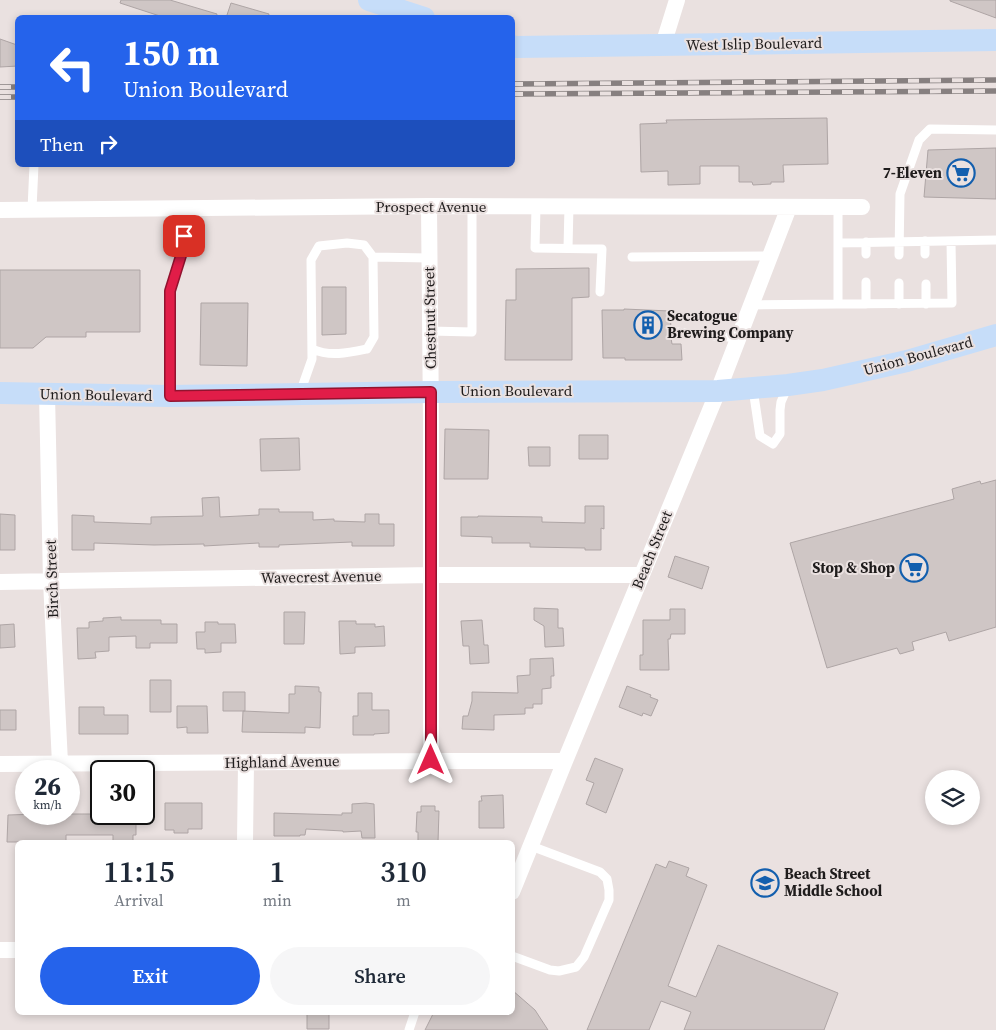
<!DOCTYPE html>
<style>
body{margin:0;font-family:"Source Serif 4",serif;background:#f6f6f7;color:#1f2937;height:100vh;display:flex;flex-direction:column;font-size:19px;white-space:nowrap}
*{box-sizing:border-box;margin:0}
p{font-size:16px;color:#747a83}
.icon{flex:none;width:28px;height:28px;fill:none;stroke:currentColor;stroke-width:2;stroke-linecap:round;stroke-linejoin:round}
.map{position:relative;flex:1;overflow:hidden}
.details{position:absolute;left:15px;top:840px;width:500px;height:175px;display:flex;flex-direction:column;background:#fff;border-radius:8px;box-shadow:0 2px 8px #0003}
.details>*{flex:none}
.hud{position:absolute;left:15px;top:15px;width:500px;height:152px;border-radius:8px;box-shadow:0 2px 8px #0003;background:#2563eb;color:#fff;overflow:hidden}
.tools{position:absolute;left:925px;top:770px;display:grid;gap:10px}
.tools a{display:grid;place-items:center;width:55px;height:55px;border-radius:50%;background:#fff;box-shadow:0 2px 8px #0003;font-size:25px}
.speed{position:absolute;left:15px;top:760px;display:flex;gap:10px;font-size:25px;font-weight:700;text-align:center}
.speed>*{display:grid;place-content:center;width:65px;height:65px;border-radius:50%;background:#fff;box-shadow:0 2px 8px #0003;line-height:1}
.speed small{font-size:12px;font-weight:400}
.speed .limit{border:2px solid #111;border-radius:8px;background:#fff;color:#111}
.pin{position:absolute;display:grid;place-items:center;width:42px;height:42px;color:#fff;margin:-21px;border-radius:10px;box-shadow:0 2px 8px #0006}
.me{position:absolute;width:55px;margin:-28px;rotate:0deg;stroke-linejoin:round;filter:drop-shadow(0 0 4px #0008)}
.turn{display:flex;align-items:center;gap:18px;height:105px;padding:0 25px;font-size:22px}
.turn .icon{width:65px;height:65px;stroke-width:2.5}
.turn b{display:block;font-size:35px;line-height:42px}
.then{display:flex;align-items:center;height:48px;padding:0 25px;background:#0003;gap:10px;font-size:19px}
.eta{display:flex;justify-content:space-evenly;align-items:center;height:85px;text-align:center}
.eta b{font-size:30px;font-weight:600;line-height:35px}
.action{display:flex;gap:10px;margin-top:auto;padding:10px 25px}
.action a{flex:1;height:58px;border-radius:30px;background:#2563eb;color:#fff;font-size:20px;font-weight:600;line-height:58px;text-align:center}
.action a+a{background:#f6f6f7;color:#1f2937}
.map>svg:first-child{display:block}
.building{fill:#cfc6c5;stroke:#aea5a5}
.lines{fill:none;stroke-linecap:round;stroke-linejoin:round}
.lane{stroke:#fff;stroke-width:9}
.street{stroke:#fff;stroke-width:16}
.secondary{stroke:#c6ddf9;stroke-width:22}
.rail-casing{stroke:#878080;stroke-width:5.5}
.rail{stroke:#eae1e0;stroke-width:4;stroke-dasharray:11;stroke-linecap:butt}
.route-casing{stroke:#92132f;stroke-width:12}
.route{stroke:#e11d48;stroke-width:9}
.labels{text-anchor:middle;stroke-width:4;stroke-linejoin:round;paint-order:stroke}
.street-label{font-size:15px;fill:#1f1c1c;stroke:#eae1e0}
.poi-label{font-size:15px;font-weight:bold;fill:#1f1c1c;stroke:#eae1e0;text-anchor:end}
</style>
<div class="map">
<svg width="996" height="1030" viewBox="0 0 996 1030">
<rect width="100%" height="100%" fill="#eae1e0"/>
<path class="building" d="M121,0H170L217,14L216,18H166L120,3Z
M950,0H996V18L950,1Z
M231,3L269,14L268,18H226Z
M0,39L17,45L18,66L0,67Z
M827,118L828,164L783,165L784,182H771V184L753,185L752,182H739V166H700V184L668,185V171L641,172L640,124L667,123L666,120Z
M996,148V199L924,197L928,150Z
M589,268V297L572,298V360H505L506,300H516V269Z
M0,270H140V332H86V337H46L33,348H0Z
M322,287H346V334L322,335Z
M201,303H248L247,366L200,365Z
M624,309L670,311L671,329L670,332L672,344H681L682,360H625V358H603L602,310H624Z
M445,429L489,430L488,479H444Z
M579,435H608V459H579Z
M299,438L300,470L261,471L260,439Z
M528,447H550V466H529Z
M996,480V627L949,641L946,632L912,642L914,650L900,654L897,648L827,668L790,543L954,499L952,489L980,481L981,484Z
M219,497L220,517L259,515V509H279V512H313V520L334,519V521L365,522V514H379V524H394V546H352V542L279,545V547H259V543L204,546V544L154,545L94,543V550H72V515L94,516V522L151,524V517L203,516L202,498Z
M585,506H604V529L601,528V550H585V548L530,547V543H492V537L461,536V517H478V516L542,517V522L585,523Z
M0,514L15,515V550H0Z
M675,556L709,567L702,589L668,577Z
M534,608L558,609V628H563L564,646L545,647L544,626L534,620Z
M670,609H685V634H671L670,639H668L669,670H640V655H643V620H670Z
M284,612H305L304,644H284Z
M121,617V620H161V624H177V643H150V648H136V636L109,637V651L95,652L96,658L78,659L77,628H89V622L103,621V618Z
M482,620L484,645H488L489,663L470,664L469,646H463L461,621Z
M339,621H356V624H375V627L384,626L385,646L355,647V653L340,654Z
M205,622H218V624H235L236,643H221V652L205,653V649H197L196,632H205Z
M14,624L15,647L0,648V625Z
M553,658L554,676H551V688L542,689V704H533V708H525V714L494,715V730L462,729L463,716H468L472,701V692L518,693L517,676L530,675V659Z
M150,680H171V712H150Z
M295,686L319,687V692H321L320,728L305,727V733L242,732L243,711L289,713V694H295Z
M627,686L651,695L650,697L658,700L651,716L643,713L642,716L619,707Z
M223,692H245V711H223Z
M358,693H372V710H389V733L374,734V735H353V716H358Z
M177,706H207L208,733H187V727L177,728Z
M79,707H104V715H128V734H79Z
M0,710H16V730H0Z
M595,758L623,769L606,813L586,804L594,783L586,780Z
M503,795L504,828H479V801H482L481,796Z
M165,803H202V829H188V833H174V830H165Z
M366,803L374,804L375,838H362L361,831L343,832V831L306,829L305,835H300V836H274V813L342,815V813H352V804Z
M421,806H435V811H439L438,842H418V832H416L417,812H421Z
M39,814H136V835H133V842H113V835H66V842H7L8,815Z
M669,861L689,868L686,876L707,885L668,986L696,997L718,945L838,993L824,1030H684L691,1012L661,1001L649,1030H587L656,864L666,868Z
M512,990L535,1010L548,1030H425L434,1012H512Z
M307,1012H329V1029H307Z"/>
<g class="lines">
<path class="lane" d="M536,207L535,248L602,249L600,292
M32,209L34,165
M925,241V254
M951,241L952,303L838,304V243L996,240
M838,243V207
M568,248L569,206
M866,254V242
M899,255L900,194L919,140L930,129L996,130
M632,257L770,256
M866,282V304
M899,283V304
M926,304V284
M751,305L838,304
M430,331L472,332V206
M676,332L738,338
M312,349C330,357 348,353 367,349L374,337L373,257L429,258
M753,389L760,436L773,444L780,434V410L781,402L788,386
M300,393L312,359L311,260L319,246L347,243L364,245L373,257
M169,395L170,291L184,246L183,208
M512,956L550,970L559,971L576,967L584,957L609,900V890L607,879L600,872L531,846
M409,1030L415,1012"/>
<path class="street" d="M663,45L677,0
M429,206L431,422V761
M0,210L429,206L862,207
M47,394L51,581L60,763
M0,582L432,575H641
M0,764L431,761H565
M245,842L246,763
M512,892L565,761L718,391L789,207
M0,950H18"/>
<path class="secondary" d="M369,0L424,18
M512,46L517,47L996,40
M0,393L169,396L431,392L718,391L788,385L823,380L907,361L996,335"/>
<g class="rail-casing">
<path id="rail" d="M512,84L996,80
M0,87H18
M512,94L996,91
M0,97H18"/>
</g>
<use href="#rail" class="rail"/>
</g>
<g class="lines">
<g class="route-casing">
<path id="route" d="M184,236V246L170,291V396L431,392V760"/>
</g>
<use href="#route" class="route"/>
</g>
<defs>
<g id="supermarket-ring" transform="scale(1.4375)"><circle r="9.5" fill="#eae1e0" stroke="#135fae" stroke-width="1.5"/><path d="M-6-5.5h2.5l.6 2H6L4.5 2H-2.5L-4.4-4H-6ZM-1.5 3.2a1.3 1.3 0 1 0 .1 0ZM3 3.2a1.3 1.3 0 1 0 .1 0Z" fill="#135fae"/></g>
<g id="building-ring" transform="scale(1.4375)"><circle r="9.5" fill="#eae1e0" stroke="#135fae" stroke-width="1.5"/><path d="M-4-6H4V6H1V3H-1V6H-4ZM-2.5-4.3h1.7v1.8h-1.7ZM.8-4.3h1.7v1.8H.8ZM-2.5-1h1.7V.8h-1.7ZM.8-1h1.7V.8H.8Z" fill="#135fae"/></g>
<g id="school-ring" transform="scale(1.4375)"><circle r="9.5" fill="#eae1e0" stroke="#135fae" stroke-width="1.5"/><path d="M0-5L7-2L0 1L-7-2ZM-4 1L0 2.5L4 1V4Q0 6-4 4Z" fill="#135fae"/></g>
</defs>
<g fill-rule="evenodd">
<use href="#supermarket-ring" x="961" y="173"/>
<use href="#building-ring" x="648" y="325"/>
<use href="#supermarket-ring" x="914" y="568"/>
<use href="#school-ring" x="765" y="883"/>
</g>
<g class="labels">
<g class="street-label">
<text transform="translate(754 44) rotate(-1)" y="5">West Islip Boulevard</text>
<text x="431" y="212">Prospect Avenue</text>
<text transform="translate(430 318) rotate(-91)" y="5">Chestnut Street</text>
<text transform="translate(918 356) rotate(-15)" y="5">Union Boulevard</text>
<text x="516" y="396">Union Boulevard</text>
<text transform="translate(96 395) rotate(1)" y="5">Union Boulevard</text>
<text transform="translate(652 550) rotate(-68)" y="5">Beach Street</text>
<text transform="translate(321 577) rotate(-1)" y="5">Wavecrest Avenue</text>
<text transform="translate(52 579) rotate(-92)" y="5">Birch Street</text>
<text transform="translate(282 762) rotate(-1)" y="5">Highland Avenue</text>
</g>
<g class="poi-label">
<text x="942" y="178">7-Eleven</text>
<text x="667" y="321" text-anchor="start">Secatogue<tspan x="667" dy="17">Brewing Company</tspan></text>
<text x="895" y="573">Stop &amp; Shop</text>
<text x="784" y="879" text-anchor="start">Beach Street<tspan x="784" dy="17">Middle School</tspan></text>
</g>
</g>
</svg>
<div class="tools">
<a><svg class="icon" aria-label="layers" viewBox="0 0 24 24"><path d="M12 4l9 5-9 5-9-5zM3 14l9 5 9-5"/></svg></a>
</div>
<div class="speed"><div>26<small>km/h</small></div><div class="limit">30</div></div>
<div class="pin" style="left:184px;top:236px;background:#d93025"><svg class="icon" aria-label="arrive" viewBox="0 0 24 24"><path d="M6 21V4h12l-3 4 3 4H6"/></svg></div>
<svg class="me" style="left:431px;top:760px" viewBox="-20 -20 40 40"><path d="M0-17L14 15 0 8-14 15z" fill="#e11d48" stroke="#fff" stroke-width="4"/></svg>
<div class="hud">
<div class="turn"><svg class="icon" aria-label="left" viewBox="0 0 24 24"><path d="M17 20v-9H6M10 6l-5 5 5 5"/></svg><div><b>150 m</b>Union Boulevard</div></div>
<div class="then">Then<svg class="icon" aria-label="right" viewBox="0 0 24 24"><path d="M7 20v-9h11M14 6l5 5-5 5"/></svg></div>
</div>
<section class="details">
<div class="eta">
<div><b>11:15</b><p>Arrival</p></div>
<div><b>1</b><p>min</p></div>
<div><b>310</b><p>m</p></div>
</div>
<div class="action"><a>Exit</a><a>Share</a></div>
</section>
</div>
